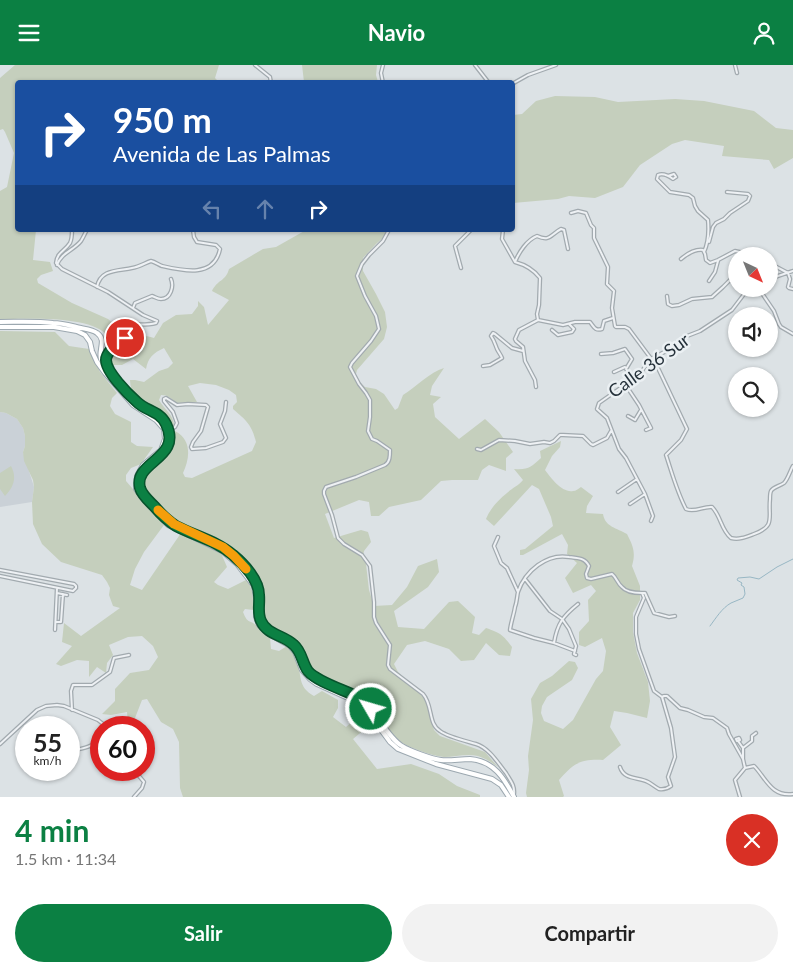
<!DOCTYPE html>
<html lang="es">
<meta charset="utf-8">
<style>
body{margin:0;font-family:Lato,sans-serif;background:#f2f2f2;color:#222;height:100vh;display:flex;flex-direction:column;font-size:19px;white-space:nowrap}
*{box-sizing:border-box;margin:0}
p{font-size:16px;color:#767676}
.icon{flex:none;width:28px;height:28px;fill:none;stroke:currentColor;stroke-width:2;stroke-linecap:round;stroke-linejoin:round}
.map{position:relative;height:732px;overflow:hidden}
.side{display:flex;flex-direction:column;background:#fff;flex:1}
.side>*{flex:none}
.top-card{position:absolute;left:15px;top:15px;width:500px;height:152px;border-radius:5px;box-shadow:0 1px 4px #0004;background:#1a4fa0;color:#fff;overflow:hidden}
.needle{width:32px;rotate:137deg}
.controls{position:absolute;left:728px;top:182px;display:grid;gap:10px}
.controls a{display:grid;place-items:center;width:50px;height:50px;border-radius:50%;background:#fff;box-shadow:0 1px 4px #0004;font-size:25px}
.speed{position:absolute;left:15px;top:651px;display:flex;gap:10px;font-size:25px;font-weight:700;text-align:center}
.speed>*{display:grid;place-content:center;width:65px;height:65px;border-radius:50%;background:#fff;box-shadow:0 1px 4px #0004;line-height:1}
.speed small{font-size:12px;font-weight:400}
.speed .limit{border:8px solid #d22;background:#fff;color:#111}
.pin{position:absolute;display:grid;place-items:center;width:42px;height:42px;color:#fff;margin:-21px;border:2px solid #fff;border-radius:50%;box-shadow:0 1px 5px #0007}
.me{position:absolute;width:55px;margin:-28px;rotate:308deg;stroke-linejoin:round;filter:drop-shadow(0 0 4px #0008)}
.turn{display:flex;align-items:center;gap:18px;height:105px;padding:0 15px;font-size:22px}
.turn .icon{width:65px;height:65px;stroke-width:2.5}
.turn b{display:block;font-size:35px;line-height:42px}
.lanes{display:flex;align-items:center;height:48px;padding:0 15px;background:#0003;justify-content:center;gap:25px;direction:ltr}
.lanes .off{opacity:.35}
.round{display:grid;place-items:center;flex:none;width:52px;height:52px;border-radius:26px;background:#f2f2f2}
.overview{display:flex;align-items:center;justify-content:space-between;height:85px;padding:0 15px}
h1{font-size:30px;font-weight:700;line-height:38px;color:#0b8043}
.button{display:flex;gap:10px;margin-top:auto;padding:10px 15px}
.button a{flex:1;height:58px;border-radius:30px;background:#0b8043;color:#fff;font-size:20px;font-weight:700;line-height:58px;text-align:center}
.button a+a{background:#f2f2f2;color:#222}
header{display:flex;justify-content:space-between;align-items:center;height:65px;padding:0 15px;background:#0b8043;color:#fff;font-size:22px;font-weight:700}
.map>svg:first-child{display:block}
.built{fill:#cad1d7}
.green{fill:#c5cfbd}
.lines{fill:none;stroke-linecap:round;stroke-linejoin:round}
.stream{stroke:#98b7c4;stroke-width:1}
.street-casing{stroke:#a2aaaf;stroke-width:4.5}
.primary-casing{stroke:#9ca8b0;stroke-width:6}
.street{stroke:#eef1f4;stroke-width:2}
.primary{stroke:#fff;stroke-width:4}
.route-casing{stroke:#07532c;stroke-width:12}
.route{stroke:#0b8043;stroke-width:9}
.slow{stroke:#f59e0b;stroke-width:9}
.labels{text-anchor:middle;stroke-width:5;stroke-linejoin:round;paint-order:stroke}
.street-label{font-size:18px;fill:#26323b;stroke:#ebf0f3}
</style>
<header><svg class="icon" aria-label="menu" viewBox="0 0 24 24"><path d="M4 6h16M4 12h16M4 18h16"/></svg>Navio<svg class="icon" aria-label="person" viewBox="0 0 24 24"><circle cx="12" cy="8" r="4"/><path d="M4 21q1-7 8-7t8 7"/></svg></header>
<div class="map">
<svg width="793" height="732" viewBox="0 0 793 732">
<rect width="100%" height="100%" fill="#dce2e5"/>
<path class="built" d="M0,347L6,348L17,354L23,363L25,371V381L23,387L34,422L32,437L0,442Z"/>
<path class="green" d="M15,0H219L215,13L219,17L18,18V165H36L33,195L50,197L53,206L41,210L37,214L38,218L72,238L108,254L114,259L118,265V275L109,283L110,276C108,274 107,271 106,269C87,250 26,254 0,254V126L7,122L14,88L5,67L3,64L0,65V13Z
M302,0H377L376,10L378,17H304Z
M555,31L595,32L618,37L675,34L704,36L754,46L776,63L793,65V93L774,104L769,95L722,91L724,81L685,75L672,79L640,100L623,122L595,133L569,131L558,134L513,138V50L522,49L536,36Z
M306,165H392L376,179L363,193V206L376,229L385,247L387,262L384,274L357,305L355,313L365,322L376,324L384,329L395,345L398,343L403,330C416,322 430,307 444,303L432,321L430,330L441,332L433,339L435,352L459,374L485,354L499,367L513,387L506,393V406L489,400L482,405L478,415H452L441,416L421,435L389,442L379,451H371L369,437L359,435L325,449L334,473L361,465L368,467L371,477L364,486L363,491L366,499L369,525L374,541L392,540L407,522L418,501L437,494L439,507L428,522L394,546L398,562L424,564L449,537L458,536L475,552L472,568L479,570L486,563C501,568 503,570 512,582L510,591L499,590L486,578L474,595L461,596L449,584L425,576L407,580L394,599L398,607L423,632L427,638L434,665L440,671L485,687L498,702C492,698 485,693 478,691C467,688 455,692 444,692C432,691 414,684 404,679C389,671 382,653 372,641C359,626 336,619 319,611C306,603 308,590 299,580C290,569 272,568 264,556C259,548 264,530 259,519C256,511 251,506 245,500C239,494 233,487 226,482C214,473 195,466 181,460C170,450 149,436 144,423C142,419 143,415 143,410C147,406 150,403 156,400C168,393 172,383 172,370L175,366C192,375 190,393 183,408L185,412L192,413L252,386L256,377C252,360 246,355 233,344V341L237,337L236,330L229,325L216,320L200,318L188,321L197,337L176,338C171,333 168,330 161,330L159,335C164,344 175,351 174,362C172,360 172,357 170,355C157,338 131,344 130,315H135L144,317L159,306L168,303L173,298L164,283C153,288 148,293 146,304L133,294L122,300H112C107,288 118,281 128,278C139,275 140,268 154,273L163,258L176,250L192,249L198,241V236L204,242L208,260L229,235L212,226C217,215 226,216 229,204L263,184L276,182Z
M0,266L55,267L69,281L89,284L100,307L117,328L112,333L110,341L115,349L131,357V377L137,381L153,382L141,399L131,403L126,410V416L164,460L144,487L135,504L130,520L142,525L181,468L221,488L227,502L214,517L218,520L228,524L246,515C254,524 253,533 253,545L245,544L243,547C248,560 250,554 257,561C261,566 265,569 270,573L271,584L279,586L287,581C291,585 295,590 297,595C302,610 297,622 314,631L322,626L338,635V643L333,652L346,662L363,647L372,658L353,674L377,704L411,699L439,709L457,721L480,730V732H183L180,723L179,677L173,664L161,657L147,634L142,635L135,653L128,659L127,647L111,650L102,649L115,636V624L130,608L149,605L158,592L153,581L142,571L128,572L109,580L113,590L107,598L106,608L97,602L89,612V596L77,595L61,601L56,599L72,581L62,577L64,558L81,571L120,543L113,541L109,530L110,523L107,517L102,510L61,497L42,479L33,459L32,437L34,422L33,415L24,396L23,387L25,381V371L23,363L17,354L6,348L0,347Z
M561,376L560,382L552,391L545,405C551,413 562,428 573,426C576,426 578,424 581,422L593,431L587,441L586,448L603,449C605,462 617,463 627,469C633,481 636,487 632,501L640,521V535L633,548V567L637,588L648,617L650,636L647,653L627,648L614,646L610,662L621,680L603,695C580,694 574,698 559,715L564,731L563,732H527L526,728L529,705L528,691L533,655L531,634L540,618L552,611L569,596L575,597L578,603L572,615L547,632L542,641L541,648L544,656L563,664L573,655L596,614L603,606L606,586L602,573L585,582L579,580V567L589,556L588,535L596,526L591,520L573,528L565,513L577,498L567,489L568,480L562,469L523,490H520V485L525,484L553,461L551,452L539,424L532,420L494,461L486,454C490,444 498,435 507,428C512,423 518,421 523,415L514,404C529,405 531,402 541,393L540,386Z
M11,401C17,412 14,422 5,431L0,424V408Z"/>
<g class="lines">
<path class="stream" d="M710,561C716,553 722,543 731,538C735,536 739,535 743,533L745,529L744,522L741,520L742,518L737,515L738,513L750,512L759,514L777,502L793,494"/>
<g class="street-casing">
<path id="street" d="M255,0L270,12L271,18
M383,0L381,8L383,18
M475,0L489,18
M735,0L737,8
M512,19L528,10L556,0
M668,111L674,109L676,112L673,114C669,111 663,108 658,110L657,114L670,127L689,130L693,133L695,141L698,146L708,155C709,166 709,176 704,187
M571,148L578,146L586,148L591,160L594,163V173L608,202L607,219L614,226L612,243L615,261L616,262H625L629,264L658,303L687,364L681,375L666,390C672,408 677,427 686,444C695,448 703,441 712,442C721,451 721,465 731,473C739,475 746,472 754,469C776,461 768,453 770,434C770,433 770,428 771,426C773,422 780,421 784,418C788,414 790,406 793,401
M72,165C72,169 72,174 70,178C65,186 57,187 56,198L62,204L108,227L143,250L157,256L156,258C145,261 134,259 122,259L121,261L133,273L130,275C128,275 124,273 122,274C116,276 104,291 106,297C107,301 110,305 112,309
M389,165L383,176L369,190L362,199L357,211L365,231L376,251L379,264L371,276L352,298L350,302L359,319L366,328L370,335V352L368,366L372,374L377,376L390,385C390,391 390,397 385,400L356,412L326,422L324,426V429L332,450L338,473L344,479L362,490L370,501L374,537V552L376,558L390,580L388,600L390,604L423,629C433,640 428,659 440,666C448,672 466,676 476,679C489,683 498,698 506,708C510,715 515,720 514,729
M503,165L502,174L515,197C526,200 534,205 540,213L539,240L537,249L538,255L563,260L575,257H590C594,262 595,266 602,264L604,256L613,253
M709,177L713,162L716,158L724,154L730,148L748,136L750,131L748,129L727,127
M681,194C687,189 695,184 703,185L705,189L706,195L710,198L718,195L735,186L757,191
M515,197C519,187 527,175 537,171C550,177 550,170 561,164L564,165L568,184
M769,198L788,208L790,214L788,222L789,223L793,224
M57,200C61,188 74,185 81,176C83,173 85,168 87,165
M461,203L455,181L471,165
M769,214L793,206
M709,216L715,207L718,196
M97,222C100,204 118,206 132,203C139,202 145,198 151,196C155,197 159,200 162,201C184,206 214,213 220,184L216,180L197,177L194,172L193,165
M759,224L774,246L779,259L781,262L793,269
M667,231L668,239L672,241L679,240L692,234L712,232L723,222L736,209
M133,243L135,238L152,231C155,232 158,234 161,234C171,234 174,221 171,214
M552,265L558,270L572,267L574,264L569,259
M601,289L613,288L625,284L632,294L626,304L633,314
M483,301L490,300L502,293C501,290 499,288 497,284C495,279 494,275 491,271L493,268L495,269L512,283L523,286
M614,307L625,302
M625,319L639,340L651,363L646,365
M536,322L535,315L525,296L523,282L516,276L515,274L519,265L538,255
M628,351L635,355L641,345
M168,366L175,362L177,358L173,347L164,336V334L166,333L177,340L188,339L206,340L208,342L201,366L193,377L191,382L192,384L206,383L223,377L226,373L220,359L225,346L226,337
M477,384L481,385L499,375L515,376L530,379L544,377L550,378L554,376L560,370H563L583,371L591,379L593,380L607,373L611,366
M618,427L637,414
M630,439L645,429
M651,456L653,451L645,429L626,393L619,384L607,353L597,344L599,338L639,310L647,299L653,293L670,284L682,273L700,266L732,245L748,224
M498,472L494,481L501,498L507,503L518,527
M0,505L74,519L76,521V523
M0,511L73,526L76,523
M525,514L550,546L562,554L569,564L576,581L574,589L576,590
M57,528L67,530
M56,557H61L63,529
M55,565L57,523
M554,578C557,559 563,551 578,539
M575,586L554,578L534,573L510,565C511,557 514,549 515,542C517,537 517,531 518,527C525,506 547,488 569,492C578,493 585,493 589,501L586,509L587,513L591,514L612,509C617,513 617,518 622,522C626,527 635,528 642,528
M662,632L664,631H667L680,643L688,645L704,652L713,653L727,663L729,669L743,694L745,703L754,701C766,713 771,732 793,729
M662,632L654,626L639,584L636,569V552L644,533L642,528H645L654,548L669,552L675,551
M72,645L71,626L73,620H92L110,607L114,593L129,590
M737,676L736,674L739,673L740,675L738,676L743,683V694
M98,677C96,684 96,687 101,692
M0,679L37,645L46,641L57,640L64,641L98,655L103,659L104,662
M743,683L752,676V671L756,668
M70,686C81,684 95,682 101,672
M620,702C624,715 638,712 648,717C652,719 655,722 659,724C664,725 667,724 671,721L668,712L675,692L671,663L662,632
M134,732L142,723L144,717L134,705
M740,732L735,715L745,703"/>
</g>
<g class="primary-casing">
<path id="primary" d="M0,257C18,257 36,256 53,258C63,258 72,261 81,263C86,264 93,265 97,268C107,275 98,285 101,294C103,303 112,311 117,317C124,324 130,332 137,338C151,349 168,348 169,371C170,397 130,401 141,425C143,431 149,436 154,441C160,447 167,455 175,460C195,472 218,476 236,493C246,502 259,516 259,530C260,539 257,550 262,558C269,570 286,570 295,581C303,589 303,601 311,609C324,621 348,624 362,635C376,646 388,673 402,681C410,686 432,694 441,695C450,696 460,694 470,694C494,696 504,713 514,732
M0,262H54L77,266L85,270L90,277L92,286L97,297L105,308L133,340L156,355L164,364L165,374L161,385L143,400L137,411L136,424L144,435L168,460L222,486L237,499L254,521L256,533V552L259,560L267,568L290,581L295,587L302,605L310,614L317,619L359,638L368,647L390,677L398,684L436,699L492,714L501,720L509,732"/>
</g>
<use href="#street" class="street"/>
<use href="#primary" class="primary"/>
</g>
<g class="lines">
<g class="route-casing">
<path id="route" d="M125,273C120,275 117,279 113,282C110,286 106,290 106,295C106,307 128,329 137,337C146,346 160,346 166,359C183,394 133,396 140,423C142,430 149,436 154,441C160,448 168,456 176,461C195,471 217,476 233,490C244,499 259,515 259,530C260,539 257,548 261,556C267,570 284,570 294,580C302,587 302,598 308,606C317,617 345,625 358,632L364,637L371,644"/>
</g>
<use href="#route" class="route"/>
<path class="slow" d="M158,445L174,459L223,482L234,491L246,504"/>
</g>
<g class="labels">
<g class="street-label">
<text transform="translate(649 301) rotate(-36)" y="6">Calle 36 Sur</text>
</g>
</g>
</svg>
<div class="controls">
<a><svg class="needle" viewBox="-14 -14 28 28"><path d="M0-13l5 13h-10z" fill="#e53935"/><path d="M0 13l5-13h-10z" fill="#767676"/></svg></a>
<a><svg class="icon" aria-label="sound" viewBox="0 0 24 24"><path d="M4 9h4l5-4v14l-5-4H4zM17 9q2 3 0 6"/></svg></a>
<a><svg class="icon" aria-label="search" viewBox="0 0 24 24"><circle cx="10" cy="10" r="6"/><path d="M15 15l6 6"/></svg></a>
</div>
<div class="speed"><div>55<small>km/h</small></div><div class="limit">60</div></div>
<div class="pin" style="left:125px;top:273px;background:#d93025"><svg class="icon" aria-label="arrive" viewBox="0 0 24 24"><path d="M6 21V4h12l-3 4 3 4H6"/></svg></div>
<svg class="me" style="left:371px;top:644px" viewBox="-20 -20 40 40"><circle r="17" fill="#0b8043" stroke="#fff" stroke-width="3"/><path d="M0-11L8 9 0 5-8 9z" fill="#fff"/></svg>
<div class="top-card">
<div class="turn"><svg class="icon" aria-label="right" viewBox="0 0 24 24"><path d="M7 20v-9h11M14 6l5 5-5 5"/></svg><div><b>950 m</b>Avenida de Las Palmas</div></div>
<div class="lanes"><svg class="icon off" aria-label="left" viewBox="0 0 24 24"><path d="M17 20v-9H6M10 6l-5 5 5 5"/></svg><svg class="icon off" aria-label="ahead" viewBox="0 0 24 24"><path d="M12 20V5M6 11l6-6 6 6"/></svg><svg class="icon" aria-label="right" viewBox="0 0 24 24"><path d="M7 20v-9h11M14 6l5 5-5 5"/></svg></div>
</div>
</div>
<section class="side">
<div class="overview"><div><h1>4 min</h1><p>1.5 km · 11:34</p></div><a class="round" style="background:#d93025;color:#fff"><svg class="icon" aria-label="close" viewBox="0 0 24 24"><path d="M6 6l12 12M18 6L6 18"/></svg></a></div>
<div class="button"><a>Salir</a><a>Compartir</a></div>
</section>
